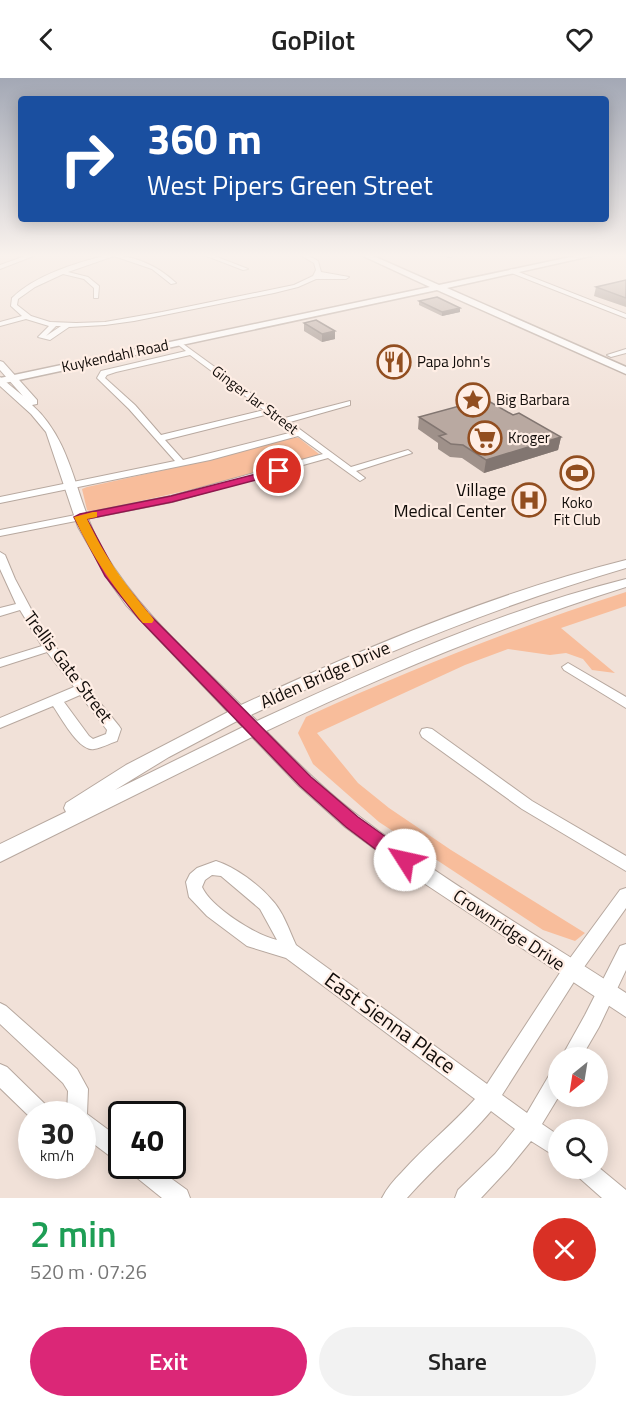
<!DOCTYPE html>
<meta charset="utf-8">
<style>
body{margin:0;font-family:"Titillium Web",sans-serif;background:#f2f2f2;color:#222;height:100vh;display:flex;flex-direction:column;font-size:22px;white-space:nowrap}
*{box-sizing:border-box;margin:0}
p{font-size:20px;color:#767676}
.icon{flex:none;width:33px;height:33px;fill:none;stroke:currentColor;stroke-width:2;stroke-linecap:round;stroke-linejoin:round}
.map{position:relative;height:1120px;overflow:hidden}
.side{display:flex;flex-direction:column;background:#fff;flex:1}
.side>*{flex:none}
.banner{position:absolute;left:18px;top:18px;width:591px;height:126px;border-radius:6px;box-shadow:0 3px 15px #0003;background:#1a4fa0;color:#fff;overflow:hidden}
.needle{width:39px;rotate:210deg}
.buttons{position:absolute;left:548px;top:969px;display:grid;gap:12px}
.buttons a{display:grid;place-items:center;width:60px;height:60px;border-radius:50%;background:#fff;box-shadow:0 3px 15px #0003;font-size:30px}
.speed{position:absolute;left:18px;top:1023px;display:flex;gap:12px;font-size:30px;font-weight:700;text-align:center}
.speed>*{display:grid;place-content:center;width:78px;height:78px;border-radius:50%;background:#fff;box-shadow:0 3px 15px #0003;line-height:1}
.speed small{font-size:15px;font-weight:400}
.speed .limit{border:3px solid #111;border-radius:9px;background:#fff;color:#111}
.pin{position:absolute;display:grid;place-items:center;width:51px;height:51px;color:#fff;margin:-26px;border:3px solid #fff;border-radius:50%;box-shadow:0 2px 6px #0007}
.me{position:absolute;width:66px;margin:-33px;rotate:305deg;stroke-linejoin:round;filter:drop-shadow(0 0 4px #0008)}
.turn{display:flex;align-items:center;gap:21px;height:126px;padding:0 30px;font-size:27px}
.turn .icon{width:78px;height:78px;stroke-width:2.5}
.turn b{display:block;font-size:42px;line-height:51px}
.round{display:grid;place-items:center;flex:none;width:63px;height:63px;border-radius:32px;background:#f2f2f2}
.overview{display:flex;align-items:center;justify-content:space-between;height:102px;padding:0 30px}
h1{font-size:36px;font-weight:600;line-height:45px;color:#1e9e55}
.button{display:flex;gap:12px;margin-top:auto;padding:12px 30px}
.button a{flex:1;height:69px;border-radius:36px;background:#db2777;color:#fff;font-size:24px;font-weight:600;line-height:69px;text-align:center}
.button a+a{background:#f2f2f2;color:#222}
header{display:flex;justify-content:space-between;align-items:center;height:78px;padding:0 30px;background:#fff;font-size:27px;font-weight:600}
.map>svg:first-child{display:block}
.green{fill:#f8bd9b}
.lines{fill:none;stroke-linecap:round;stroke-linejoin:round}
.minor-casing{stroke:#b7a89f;stroke-width:2}
.tertiary-casing{stroke:#b7a89f;stroke-width:2}
.secondary-casing{stroke:#b7a89f;stroke-width:3}
.minor{fill:#fff;fill-rule:evenodd}
.tertiary{fill:#fff;fill-rule:evenodd}
.secondary{fill:#fff;fill-rule:evenodd}
.wall{fill:#9f918a}
.shaded-wall{fill:#827671}
.building{fill:#b9a9a1;stroke:#827671;stroke-width:1.5}
.route{fill:#db2777;stroke:#8e194d;stroke-width:1.5}
.slow{fill:#f59e0b}
.labels{text-anchor:middle;stroke-width:4.5;stroke-linejoin:round;paint-order:stroke}
.far-street-label{font-size:15px;fill:#110c09;stroke:#ffeee5}
.far-poi-label{font-size:15px;fill:#110c09;stroke:#ffeee5;text-anchor:start}
.poi-label{font-size:18px;fill:#110c09;stroke:#ffeee5;text-anchor:end}
.street-label{font-size:18px;fill:#110c09;stroke:#ffeee5}
.near-street-label{font-size:21px;fill:#110c09;stroke:#ffeee5}
</style>
<header><svg class="icon" aria-label="back" viewBox="0 0 24 24"><path d="M15 5l-7 7 7 7"/></svg>GoPilot<svg class="icon" aria-label="heart" viewBox="0 0 24 24"><path d="M12 20l-8-8c-3-5 5-10 8-4 3-6 11-1 8 4z"/></svg></header>
<div class="map">
<svg width="626" height="1120" viewBox="0 0 626 1120">
<rect width="100%" height="100%" fill="#f1e1d8"/>
<path class="green" d="M292,359L299,360L319,376L316,379L229,403L92,434L87,432L82,411L87,409L205,383Z
M626,514V528L561,550L615,595L592,592L583,581L566,575L550,577L508,571L465,587L317,655L358,705L389,730L451,772L585,855L575,863L543,852L379,744L313,686L298,655L306,639C411,591 517,549 626,514Z"/>
<g class="lines">
<g class="minor-casing">
<path id="minor" d="M28,177H36L0,191V187Z
M107,177C133,177 157,187 176,205L171,206L152,191L114,178L68,194L88,199L99,208L98,220H94V210L84,201L63,196L35,209L18,221L17,227L31,238L50,244L76,245L105,244L162,234L294,207L313,198L316,192L314,185L300,177H307L318,183L321,194L349,199L346,201H316L298,209L274,215L134,243L105,247L69,249L50,262L38,259L49,248L26,241L0,248V244L22,238L11,228L12,220C35,197 76,185 107,177ZM56,248H61L46,258Z
M204,177H212L248,191L243,192Z
M440,177H454L451,179Z
M511,191L626,236V240L509,194Z
M179,263L285,340L350,323V327L290,344L351,389L408,372L412,375L356,393L365,400L360,403L328,380L172,424L0,458V452L171,418L323,376L298,358L210,382L0,425V419L175,383L129,331L97,300L101,293L186,273L176,265ZM190,277L264,332L161,357L135,327L105,300L107,297L116,294ZM269,336L293,354L183,382L165,362Z
M626,271V275L611,279L607,277Z
M0,474L5,477L15,501L39,546L69,587L119,648L121,651L117,663C110,665 102,670 94,671C79,674 61,639 53,628L0,650V640L74,609L47,574L0,589V581L42,568L20,532L0,538V530L16,526L0,491ZM80,617L107,652L106,656L93,661L89,658L64,624Z
M568,585L626,619V630L564,592L562,589Z
M427,650L432,651L532,723L626,778V793L522,731L422,659L420,655L422,651Z
M216,783C235,789 258,806 271,821C283,833 289,852 296,867L487,1006L565,887L620,812L626,810V830L577,899L502,1017L527,1035L551,994L558,991L559,1018L542,1046L558,1057V1080L531,1063L509,1090L481,1120H455L458,1112L495,1076L515,1051L491,1033C465,1064 434,1089 407,1120H382C387,1110 394,1102 402,1094C425,1068 452,1047 475,1021L286,880L247,868L207,838L189,819L186,804L190,796L197,790ZM212,797L221,798L260,831L277,862C255,857 211,829 202,809L205,802Z
M626,866V892L599,949L581,980H561L585,937L620,868Z
M0,925L6,928L77,991L88,1011L87,1036L122,1062V1085L115,1082L82,1057V1036H67L68,1013L63,1005L0,946Z
M0,986L7,989L48,1029L51,1036H32V1041L0,1010Z
M128,1088H154L187,1112L190,1120H162L131,1095Z
M597,1088L626,1112V1120H602L576,1097L573,1090H597Z"/>
</g>
<g class="tertiary-casing">
<path id="tertiary" d="M0,283L3,284L37,322V326L32,327C75,365 75,426 104,474C139,533 193,579 241,627C364,570 494,515 626,482V490C497,528 372,579 251,637L257,643C376,588 498,533 626,501V509C502,548 384,597 266,653C296,683 326,714 360,739C444,803 537,857 626,915V939L398,788L345,749L299,708L252,659L0,784V766L66,734L64,730L66,725L126,687L228,634L126,527L111,506L78,449L46,354L31,336L0,308V299L23,318L0,292ZM237,643L243,649L115,712L169,679Z"/>
</g>
<g class="secondary-casing">
<path id="secondary" d="M361,177H371L439,207L580,177H595L447,210L626,289V296L437,212L0,306V300L430,209Z"/>
</g>
<use href="#minor" class="minor"/>
<use href="#tertiary" class="tertiary"/>
<use href="#secondary" class="secondary"/>
</g>
<path class="wall" d="M626,202V229L594,218L596,209Z
M419,223L460,230V234L442,238L419,227Z
M304,245L335,253V261L322,264L304,253Z
M513,337L561,359L558,372L484,395L462,380L450,379L438,371V365L418,351L419,339Z"/>
<path class="shaded-wall" d="M460,230V234L442,238V234Z
M335,253V261L322,264V256Z
M561,359L558,372L484,395L486,382Z"/>
<path class="building" d="M626,202V220L596,209Z
M437,219L460,230L442,234L419,223Z
M316,242L335,253L322,256L304,245Z
M485,321L513,337L519,335L561,359L486,382L463,367L451,366L439,358L446,356L419,339Z"/>
<linearGradient id="sky" x2="0" y2="1"><stop stop-color="#a3a8b5"/><stop offset="0.53" stop-color="#f9f2ed"/><stop offset="1" stop-color="#f9f2ed" stop-opacity="0"/></linearGradient>
<rect width="626" height="334" fill="url(#sky)"/>
<path class="route" d="M279,390H283V395L172,424L87,441L117,497L148,535L311,699L358,739L411,777L414,782L411,788L405,790L398,788L346,749L300,708L139,541L105,498L74,439L80,436L171,418Z"/>
<path class="slow" d="M93,434H97V439L87,441C106,481 124,505 152,539L154,542L152,545H143C113,508 94,482 74,439Z"/>
<defs>
<g id="restaurant-ring" transform="scale(1.725)"><circle r="9.5" fill="#ffeee5" stroke="#924e20" stroke-width="1.5"/><path d="M-5-6h1v4h1v-4h1v4h1v-4h1v5L-1.5 .5V6h-2V.5L-5-1ZM5-6V6H3V1.5H1.5Q1.5-4 5-6Z" fill="#924e20"/></g>
<g id="sight-ring" transform="scale(1.725)"><circle r="9.5" fill="#ffeee5" stroke="#924e20" stroke-width="1.5"/><path d="M0-6L1.8-2.2L6-1.7L2.9 1.2L3.7 5.4L0 3.3L-3.7 5.4L-2.9 1.2L-6-1.7L-1.8-2.2Z" fill="#924e20"/></g>
<g id="supermarket-ring" transform="scale(1.725)"><circle r="9.5" fill="#ffeee5" stroke="#924e20" stroke-width="1.5"/><path d="M-6-5.5h2.5l.6 2H6L4.5 2H-2.5L-4.4-4H-6ZM-1.5 3.2a1.3 1.3 0 1 0 .1 0ZM3 3.2a1.3 1.3 0 1 0 .1 0Z" fill="#924e20"/></g>
<g id="stadium-ring" transform="scale(1.725)"><circle r="9.5" fill="#ffeee5" stroke="#924e20" stroke-width="1.5"/><path d="M0-5a6.5 5 0 1 0 0 10a6.5 5 0 1 0 0-10ZM-3.5-1.8h7v3.6h-7Z" fill="#924e20"/></g>
<g id="hospital-ring" transform="scale(1.725)"><circle r="9.5" fill="#ffeee5" stroke="#924e20" stroke-width="1.5"/><path d="M-5-5h3v3.5h4V-5h3V5h-3V1.5h-4V5h-3Z" fill="#924e20"/></g>
</defs>
<g fill-rule="evenodd">
<use href="#restaurant-ring" x="394" y="284"/>
<use href="#sight-ring" x="473" y="322"/>
<use href="#supermarket-ring" x="485" y="360"/>
<use href="#stadium-ring" x="577" y="395"/>
<use href="#hospital-ring" x="529" y="422"/>
</g>
<g class="labels">
<g class="far-street-label">
<text transform="translate(115 278) rotate(-12)" y="5">Kuykendahl Road</text>
<text transform="translate(255 322) rotate(37)" y="5">Ginger Jar Street</text>
</g>
<g class="far-poi-label">
<text x="417" y="289">Papa John's</text>
<text x="496" y="327">Big Barbara</text>
<text x="508" y="365">Kroger</text>
<text x="577" y="430" text-anchor="middle">Koko<tspan x="577" dy="17">Fit Club</tspan></text>
</g>
<g class="poi-label">
<text x="506" y="418">Village<tspan x="506" dy="21">Medical Center</tspan></text>
</g>
<g class="street-label">
<text transform="translate(68 589) rotate(53)" y="6">Trellis Gate Street</text>
<text transform="translate(325 597) rotate(-24)" y="6">Alden Bridge Drive</text>
<text transform="translate(509 852) rotate(34)" y="6">Crownridge Drive</text>
</g>
<g class="near-street-label">
<text transform="translate(390 945) rotate(36)" y="7">East Sienna Place</text>
</g>
</g>
</svg>
<div class="buttons">
<a><svg class="needle" viewBox="-14 -14 28 28"><path d="M0-13l5 13h-10z" fill="#e53935"/><path d="M0 13l5-13h-10z" fill="#767676"/></svg></a>
<a><svg class="icon" aria-label="search" viewBox="0 0 24 24"><circle cx="10" cy="10" r="6"/><path d="M15 15l6 6"/></svg></a>
</div>
<div class="speed"><div>30<small>km/h</small></div><div class="limit">40</div></div>
<div class="pin" style="left:279px;top:393px;background:#d93025"><svg class="icon" aria-label="arrive" viewBox="0 0 24 24"><path d="M6 21V4h12l-3 4 3 4H6"/></svg></div>
<svg class="me" style="left:405px;top:782px" viewBox="-20 -20 40 40"><circle r="19" fill="#fff"/><path d="M0-13L10 11 0 6-10 11z" fill="#db2777"/></svg>
<div class="banner">
<div class="turn"><svg class="icon" aria-label="right" viewBox="0 0 24 24"><path d="M7 20v-9h11M14 6l5 5-5 5"/></svg><div><b>360 m</b>West Pipers Green Street</div></div>
</div>
</div>
<section class="side">
<div class="overview"><div><h1>2 min</h1><p>520 m · 07:26</p></div><a class="round" style="background:#d93025;color:#fff"><svg class="icon" aria-label="close" viewBox="0 0 24 24"><path d="M6 6l12 12M18 6L6 18"/></svg></a></div>
<div class="button"><a>Exit</a><a>Share</a></div>
</section>
